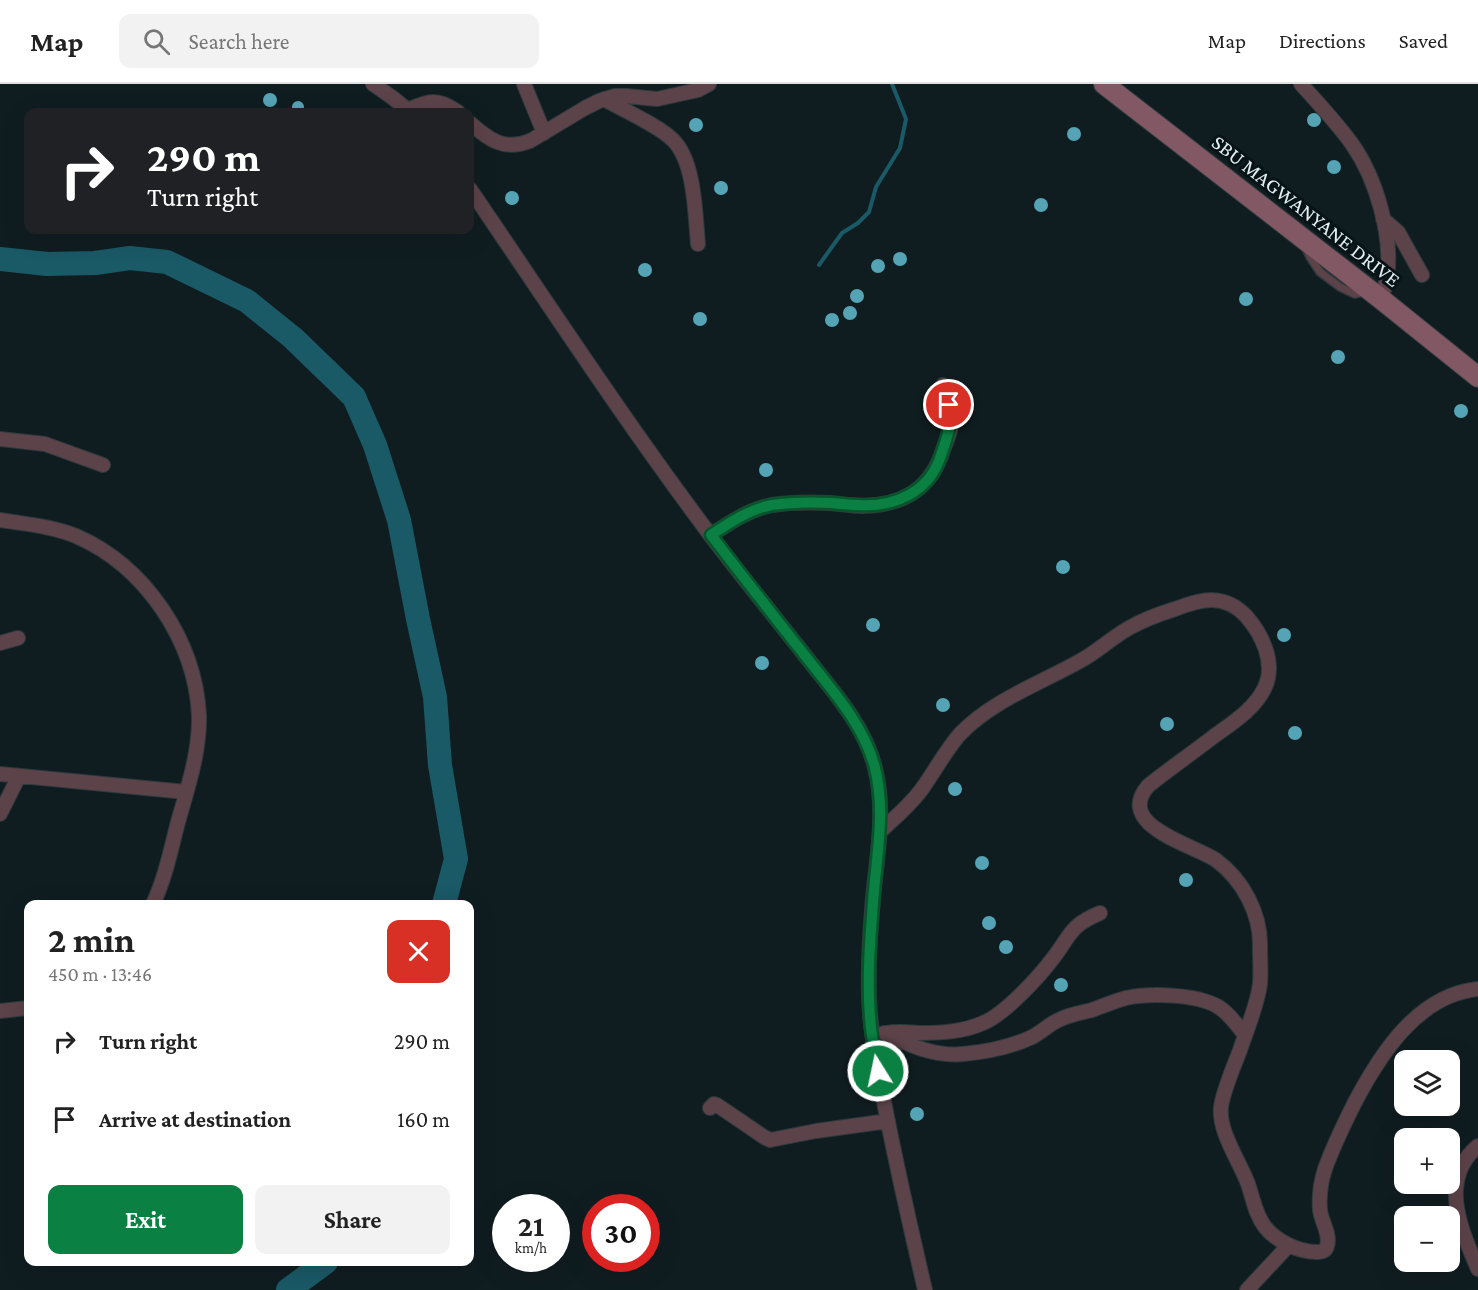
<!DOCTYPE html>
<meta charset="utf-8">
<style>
body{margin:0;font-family:"Crimson Pro",serif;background:#f2f2f2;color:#222;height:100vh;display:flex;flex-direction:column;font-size:22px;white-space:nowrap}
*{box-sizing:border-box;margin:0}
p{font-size:20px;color:#767676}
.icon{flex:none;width:33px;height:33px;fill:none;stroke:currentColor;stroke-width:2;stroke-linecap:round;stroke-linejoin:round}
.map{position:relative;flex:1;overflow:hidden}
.drawer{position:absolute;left:24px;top:816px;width:450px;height:366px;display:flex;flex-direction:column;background:#fff;border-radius:12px;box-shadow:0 6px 24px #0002}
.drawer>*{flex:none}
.guide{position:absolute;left:24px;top:24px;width:450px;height:126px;border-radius:12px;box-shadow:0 6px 24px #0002;background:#202124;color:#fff;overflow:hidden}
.controls{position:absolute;left:1394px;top:966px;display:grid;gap:12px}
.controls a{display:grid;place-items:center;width:66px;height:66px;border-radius:12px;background:#fff;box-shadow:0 6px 24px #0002;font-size:30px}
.speed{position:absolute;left:492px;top:1110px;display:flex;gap:12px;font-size:30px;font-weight:700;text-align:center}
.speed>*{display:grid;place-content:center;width:78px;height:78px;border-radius:50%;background:#fff;box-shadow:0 6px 24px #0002;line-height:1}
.speed small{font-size:15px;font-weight:400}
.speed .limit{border:9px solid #d22;background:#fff;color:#111}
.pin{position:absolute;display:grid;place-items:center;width:51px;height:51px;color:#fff;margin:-26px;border:3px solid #fff;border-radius:50%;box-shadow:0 2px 6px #0007}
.me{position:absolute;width:66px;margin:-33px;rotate:350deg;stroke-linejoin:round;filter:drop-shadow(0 0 4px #0008)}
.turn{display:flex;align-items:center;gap:21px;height:126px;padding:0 24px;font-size:27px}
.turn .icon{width:78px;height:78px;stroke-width:2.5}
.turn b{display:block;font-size:42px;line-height:51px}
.round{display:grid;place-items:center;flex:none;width:63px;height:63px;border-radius:12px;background:#f2f2f2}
.overview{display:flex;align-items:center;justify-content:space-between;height:102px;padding:0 24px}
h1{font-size:36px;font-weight:700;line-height:45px}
.action{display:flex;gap:12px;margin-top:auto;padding:12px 24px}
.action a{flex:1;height:69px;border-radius:12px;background:#0b8043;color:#fff;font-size:24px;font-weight:700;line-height:69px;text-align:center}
.action a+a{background:#f2f2f2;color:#222}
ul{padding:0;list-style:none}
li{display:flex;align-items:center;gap:18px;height:78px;padding:0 24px}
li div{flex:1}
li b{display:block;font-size:22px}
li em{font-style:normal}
header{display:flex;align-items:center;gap:36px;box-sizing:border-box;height:84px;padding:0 30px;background:#fff;border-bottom:2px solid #e0e0e0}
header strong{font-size:28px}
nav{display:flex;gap:33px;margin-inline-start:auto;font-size:21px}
.search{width:420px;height:54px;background:#f2f2f2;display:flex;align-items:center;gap:15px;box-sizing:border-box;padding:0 21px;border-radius:12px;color:#767676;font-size:22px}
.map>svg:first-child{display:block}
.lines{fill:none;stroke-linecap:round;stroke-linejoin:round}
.stream{stroke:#1a5966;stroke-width:4}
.river{stroke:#1a5966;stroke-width:24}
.building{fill:#55a4b6}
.service-casing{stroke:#2e3a3d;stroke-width:10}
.minor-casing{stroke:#2e3a3d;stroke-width:16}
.secondary-casing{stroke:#2e3a3d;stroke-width:22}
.service{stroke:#5c4349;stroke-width:7}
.minor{stroke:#5c4349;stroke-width:14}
.secondary{stroke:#815863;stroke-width:20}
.route-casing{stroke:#07532c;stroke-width:15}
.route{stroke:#0b8043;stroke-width:10}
.labels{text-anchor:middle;stroke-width:6;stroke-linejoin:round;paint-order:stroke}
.street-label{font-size:21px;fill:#e4edef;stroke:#071417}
</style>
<header>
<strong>Map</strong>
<div class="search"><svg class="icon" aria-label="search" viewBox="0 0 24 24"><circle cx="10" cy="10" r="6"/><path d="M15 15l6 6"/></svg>Search here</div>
<nav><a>Map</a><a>Directions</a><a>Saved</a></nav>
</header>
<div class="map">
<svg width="1478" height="1206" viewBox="0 0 1478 1206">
<rect width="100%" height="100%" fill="#101d20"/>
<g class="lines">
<path class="stream" d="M819,181L842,149L858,139L869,128L876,103L900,64L906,35L892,0"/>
<path class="river" d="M0,175L47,180L95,179L130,174L167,178L247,217L293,254L354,313L375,361L399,436L418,535L435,613L440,681L456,775L444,820
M288,1206L326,1178"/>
</g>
<path class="building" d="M263 16a7 7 0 1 1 14 0a7 7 0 1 1-14 0Z
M292 23a6 6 0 1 1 12 0a6 6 0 1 1-12 0Z
M1307 36a7 7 0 1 1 14 0a7 7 0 1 1-14 0Z
M689 41a7 7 0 1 1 14 0a7 7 0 1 1-14 0Z
M1067 50a7 7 0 1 1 14 0a7 7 0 1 1-14 0Z
M1327 83a7 7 0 1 1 14 0a7 7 0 1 1-14 0Z
M714 104a7 7 0 1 1 14 0a7 7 0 1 1-14 0Z
M505 114a7 7 0 1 1 14 0a7 7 0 1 1-14 0Z
M1034 121a7 7 0 1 1 14 0a7 7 0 1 1-14 0Z
M893 175a7 7 0 1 1 14 0a7 7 0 1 1-14 0Z
M871 182a7 7 0 1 1 14 0a7 7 0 1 1-14 0Z
M638 186a7 7 0 1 1 14 0a7 7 0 1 1-14 0Z
M850 212a7 7 0 1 1 14 0a7 7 0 1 1-14 0Z
M1239 215a7 7 0 1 1 14 0a7 7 0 1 1-14 0Z
M843 229a7 7 0 1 1 14 0a7 7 0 1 1-14 0Z
M693 235a7 7 0 1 1 14 0a7 7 0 1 1-14 0Z
M825 236a7 7 0 1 1 14 0a7 7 0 1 1-14 0Z
M1331 273a7 7 0 1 1 14 0a7 7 0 1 1-14 0Z
M1454 327a7 7 0 1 1 14 0a7 7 0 1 1-14 0Z
M759 386a7 7 0 1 1 14 0a7 7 0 1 1-14 0Z
M1056 483a7 7 0 1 1 14 0a7 7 0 1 1-14 0Z
M866 541a7 7 0 1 1 14 0a7 7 0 1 1-14 0Z
M1277 551a7 7 0 1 1 14 0a7 7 0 1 1-14 0Z
M755 579a7 7 0 1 1 14 0a7 7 0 1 1-14 0Z
M936 621a7 7 0 1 1 14 0a7 7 0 1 1-14 0Z
M1160 640a7 7 0 1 1 14 0a7 7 0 1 1-14 0Z
M1288 649a7 7 0 1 1 14 0a7 7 0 1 1-14 0Z
M948 705a7 7 0 1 1 14 0a7 7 0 1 1-14 0Z
M975 779a7 7 0 1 1 14 0a7 7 0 1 1-14 0Z
M1179 796a7 7 0 1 1 14 0a7 7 0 1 1-14 0Z
M982 839a7 7 0 1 1 14 0a7 7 0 1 1-14 0Z
M999 863a7 7 0 1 1 14 0a7 7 0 1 1-14 0Z
M1054 901a7 7 0 1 1 14 0a7 7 0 1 1-14 0Z
M910 1030a7 7 0 1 1 14 0a7 7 0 1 1-14 0Z"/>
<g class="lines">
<g class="service-casing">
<path id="service" d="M1306,164L1310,173L1320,188L1340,203L1355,210L1367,207"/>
</g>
<g class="minor-casing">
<path id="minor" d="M373,0L393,14L410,28
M524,0L544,49
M1301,0C1318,19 1337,39 1352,60C1376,94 1393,152 1387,193C1386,201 1383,208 1381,215
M604,15C623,26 658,41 673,56C695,78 695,129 698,160
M408,26C429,16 438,14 458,28
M470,39C489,56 504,67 530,57L585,24L599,17L615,12H626L657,15L698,6L709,0
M470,105C549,221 626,339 711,452C742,493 775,533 807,574C833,607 865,642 875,684C886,727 877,771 873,814C870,847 868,880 869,913C870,946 877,979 883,1012C895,1077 910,1141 925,1206
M1383,135L1398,148L1422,191
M0,355L45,360L103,381
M0,436C25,440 52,442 76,452C145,482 195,556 199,631C200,667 188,703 178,738C171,765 165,795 153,820
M711,451C729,439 750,425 772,421C791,418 811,418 831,419C841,420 852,422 863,422C900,421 927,408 941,372C944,362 950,351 951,341C952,328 947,314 943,301
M0,559L18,554
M0,690L186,708
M0,730L19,692
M880,748C895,733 912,720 924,702C936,685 946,666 960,650C993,616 1039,600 1080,577C1097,568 1111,554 1129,544C1143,536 1159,530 1175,525C1202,515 1224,509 1246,532C1262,550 1276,579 1265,603C1255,625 1232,639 1213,653C1191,670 1169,685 1148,702C1114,742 1194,761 1216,776C1243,796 1261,830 1260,863C1260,875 1261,888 1260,900C1257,922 1247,945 1240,966C1234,982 1223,1007 1221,1023C1218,1047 1240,1078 1248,1100C1253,1114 1255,1130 1265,1143C1276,1157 1298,1168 1317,1168C1322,1168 1326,1167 1327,1162C1331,1151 1321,1137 1320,1126C1319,1113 1321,1097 1325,1085C1333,1062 1344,1040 1355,1018C1381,969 1418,911 1478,905
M0,927L28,924
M884,949C909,961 935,973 963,970C985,968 1010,963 1030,954C1041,949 1050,939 1061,935C1071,930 1081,929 1092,926C1103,922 1115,917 1126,914C1150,909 1195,910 1217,922C1228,928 1237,941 1245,951
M886,949C897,947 908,948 919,949C940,949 963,948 983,939C1005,930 1039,893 1054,873C1071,850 1071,841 1100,829
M710,1024L714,1020L717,1021L764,1053L770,1056L816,1047L888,1037
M1478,1062C1438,1095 1461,1146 1478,1185
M1247,1206L1289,1161"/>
</g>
<g class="secondary-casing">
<path id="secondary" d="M1104,0L1381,215L1478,293"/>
</g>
<use href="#service" class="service"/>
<use href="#minor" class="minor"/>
<use href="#secondary" class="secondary"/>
</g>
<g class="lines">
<g class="route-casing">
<path id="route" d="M878,987C875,969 871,951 870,933C867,895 870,857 873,819C876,774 886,729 875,684C864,640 830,604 803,569C772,530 741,490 711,451C729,439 750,425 772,421C791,418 812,418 832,419C841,420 850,421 859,421C894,423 928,409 940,374C947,354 952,342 949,321"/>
</g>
<use href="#route" class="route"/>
</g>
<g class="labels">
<g class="street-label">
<text transform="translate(1306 127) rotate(38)" y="7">SBU MAGWANYANE DRIVE</text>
</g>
</g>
</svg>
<div class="controls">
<a><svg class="icon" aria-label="layers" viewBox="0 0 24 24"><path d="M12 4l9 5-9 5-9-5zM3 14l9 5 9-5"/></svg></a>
<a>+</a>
<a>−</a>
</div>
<div class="speed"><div>21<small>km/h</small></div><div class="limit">30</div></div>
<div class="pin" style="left:949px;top:321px;background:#d93025"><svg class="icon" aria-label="arrive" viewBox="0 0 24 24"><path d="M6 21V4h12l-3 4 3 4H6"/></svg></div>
<svg class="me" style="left:878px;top:987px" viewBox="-20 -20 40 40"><circle r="17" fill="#0b8043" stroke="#fff" stroke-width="3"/><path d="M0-11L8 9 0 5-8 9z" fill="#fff"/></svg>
<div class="guide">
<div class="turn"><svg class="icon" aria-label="right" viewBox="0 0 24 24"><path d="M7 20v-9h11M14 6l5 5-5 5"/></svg><div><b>290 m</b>Turn right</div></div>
</div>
<section class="drawer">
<div class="overview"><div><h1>2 min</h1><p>450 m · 13:46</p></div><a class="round" style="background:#d93025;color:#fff"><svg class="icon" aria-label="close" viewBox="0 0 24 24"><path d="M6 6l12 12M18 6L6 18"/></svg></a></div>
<ul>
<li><svg class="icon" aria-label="right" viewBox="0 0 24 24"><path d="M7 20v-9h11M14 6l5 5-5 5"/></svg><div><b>Turn right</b></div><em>290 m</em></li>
<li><svg class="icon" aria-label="arrive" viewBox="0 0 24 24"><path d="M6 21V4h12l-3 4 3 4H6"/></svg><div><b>Arrive at destination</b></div><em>160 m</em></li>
</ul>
<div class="action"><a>Exit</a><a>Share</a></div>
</section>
</div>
